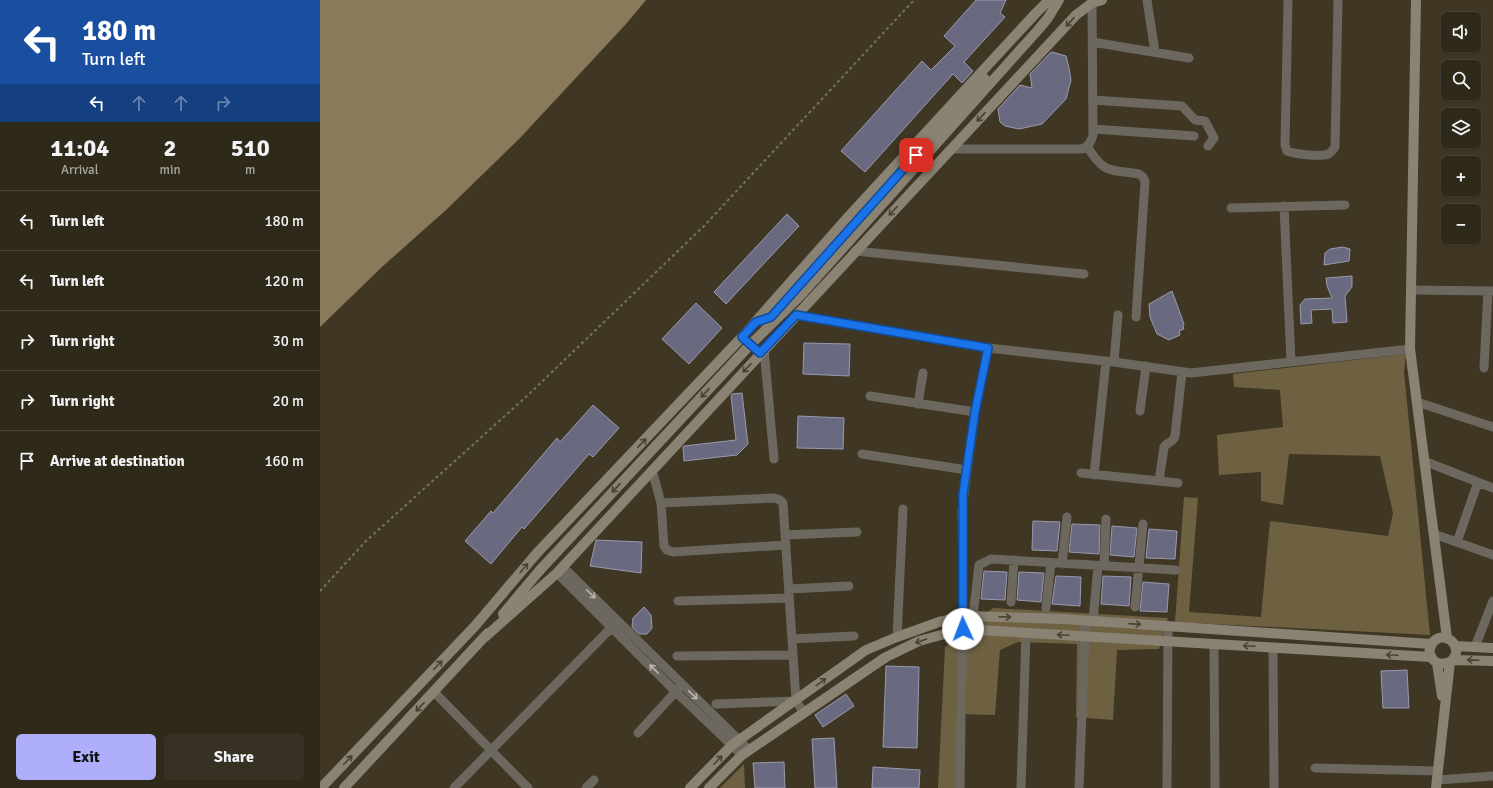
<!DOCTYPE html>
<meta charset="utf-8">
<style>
body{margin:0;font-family:Signika,sans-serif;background:#373123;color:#f1f3f6;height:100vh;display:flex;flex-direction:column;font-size:15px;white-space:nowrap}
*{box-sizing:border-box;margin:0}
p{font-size:13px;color:#a7a6a2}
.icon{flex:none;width:22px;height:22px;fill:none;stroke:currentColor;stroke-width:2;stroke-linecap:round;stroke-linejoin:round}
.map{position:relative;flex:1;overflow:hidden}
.drawer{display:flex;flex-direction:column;background:#2f291a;width:320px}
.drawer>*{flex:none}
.guide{background:#1a4fa0;color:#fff;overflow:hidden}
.tools{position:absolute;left:1121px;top:12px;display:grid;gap:8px}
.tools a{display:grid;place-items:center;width:40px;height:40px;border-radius:6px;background:#2f291a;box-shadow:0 1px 3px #0004,0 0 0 1px #4a4539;font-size:20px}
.pin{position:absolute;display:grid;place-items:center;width:34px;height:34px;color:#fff;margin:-17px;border-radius:8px;box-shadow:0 2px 6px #0006}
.me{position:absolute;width:44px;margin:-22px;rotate:358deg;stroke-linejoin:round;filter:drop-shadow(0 0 3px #0008)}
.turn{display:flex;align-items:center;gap:14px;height:84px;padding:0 16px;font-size:18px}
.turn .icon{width:52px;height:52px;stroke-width:2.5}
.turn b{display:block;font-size:28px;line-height:34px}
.lanes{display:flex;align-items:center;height:38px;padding:0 16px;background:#0003;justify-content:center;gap:20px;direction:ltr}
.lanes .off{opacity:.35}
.eta{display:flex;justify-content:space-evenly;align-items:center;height:68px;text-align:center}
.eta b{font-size:24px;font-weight:800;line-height:28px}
.cta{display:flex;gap:8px;margin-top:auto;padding:8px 16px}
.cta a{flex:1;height:46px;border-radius:6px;background:#aeaefa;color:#111;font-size:16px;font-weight:800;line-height:46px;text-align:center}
.cta a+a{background:#373123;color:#f1f3f6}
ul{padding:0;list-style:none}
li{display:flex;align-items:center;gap:12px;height:60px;padding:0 16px;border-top:1px solid #4a4539}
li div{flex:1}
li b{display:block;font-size:15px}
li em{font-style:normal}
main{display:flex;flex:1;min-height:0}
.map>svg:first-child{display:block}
.forest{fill:#6e6142}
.water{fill:#887a5b}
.building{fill:#696a80;stroke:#999ab1}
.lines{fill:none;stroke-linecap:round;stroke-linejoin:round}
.path{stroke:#78715f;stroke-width:2;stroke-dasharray:3 3;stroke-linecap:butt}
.street{stroke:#6c685f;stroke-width:9}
.secondary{stroke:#8a8374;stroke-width:10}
.secondary-bridge{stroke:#8a8374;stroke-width:10}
.oneway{stroke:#4a4230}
.oneway2{stroke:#b9b5aa}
.route-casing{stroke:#114b97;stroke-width:10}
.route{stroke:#1a73e8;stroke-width:7}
</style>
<main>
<section class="drawer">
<div class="guide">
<div class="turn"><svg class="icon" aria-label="left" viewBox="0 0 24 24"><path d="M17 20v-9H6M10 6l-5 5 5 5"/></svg><div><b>180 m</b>Turn left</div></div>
<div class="lanes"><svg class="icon" aria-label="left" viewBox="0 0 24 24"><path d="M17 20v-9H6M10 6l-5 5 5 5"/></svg><svg class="icon off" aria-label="ahead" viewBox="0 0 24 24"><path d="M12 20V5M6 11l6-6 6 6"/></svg><svg class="icon off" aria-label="ahead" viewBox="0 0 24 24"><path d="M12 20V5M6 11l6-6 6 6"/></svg><svg class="icon off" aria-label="right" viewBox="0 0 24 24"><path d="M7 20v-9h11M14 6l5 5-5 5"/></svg></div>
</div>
<div class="eta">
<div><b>11:04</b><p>Arrival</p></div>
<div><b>2</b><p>min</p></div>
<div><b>510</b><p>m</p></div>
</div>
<ul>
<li><svg class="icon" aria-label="left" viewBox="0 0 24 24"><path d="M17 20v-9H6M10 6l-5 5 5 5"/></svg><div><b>Turn left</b></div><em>180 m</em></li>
<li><svg class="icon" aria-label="left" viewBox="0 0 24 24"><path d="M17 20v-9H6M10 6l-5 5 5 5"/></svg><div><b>Turn left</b></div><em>120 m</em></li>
<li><svg class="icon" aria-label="right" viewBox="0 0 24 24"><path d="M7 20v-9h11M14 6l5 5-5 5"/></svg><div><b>Turn right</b></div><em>30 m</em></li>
<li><svg class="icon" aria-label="right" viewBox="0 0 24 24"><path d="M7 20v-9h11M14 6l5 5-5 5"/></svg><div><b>Turn right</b></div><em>20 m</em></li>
<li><svg class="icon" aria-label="arrive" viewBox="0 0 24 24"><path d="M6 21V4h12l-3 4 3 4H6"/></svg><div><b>Arrive at destination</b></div><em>160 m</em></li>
</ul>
<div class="cta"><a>Exit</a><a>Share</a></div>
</section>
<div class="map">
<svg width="1173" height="788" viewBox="0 0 1173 788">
<rect width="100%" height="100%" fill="#3f3723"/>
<path class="forest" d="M1086,354L1084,372L1110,635L855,622L864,497L878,498L869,612L941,617L950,521L1068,536L1073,513L1060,456L969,454L963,505L941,501V472L899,475L897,435L963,427L960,390L914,387L913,374Z
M673,608L848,618L839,649L797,650L793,720L756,717L757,644L698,642L680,650L675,715L639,714L637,788H618L625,647Z
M424,764L425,788H400Z"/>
<path class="water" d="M0,0H326L306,24L200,138L126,210L63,266L0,327Z"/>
<path class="building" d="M656,0H686L680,13L685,17L644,62L653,71L642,83L633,74L545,172L521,151L602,61L611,70L635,46L624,36Z
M732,52L746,56L749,68L751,80L746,99L722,124L699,129L685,126L680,122L678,109L700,85L712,88L710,74L730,53Z
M467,214L479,226L406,304L394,292Z
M1023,247L1030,249L1029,261L1004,265L1005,253L1010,249Z
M1032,276V287L1025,296L1027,322L1013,323L1012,309L991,310L992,323L981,324L980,305L985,299L1012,298L1007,286L1006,278Z
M852,291L864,324L863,326L864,329L859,331L860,335L849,340L837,334L830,317L829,304Z
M376,303L402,328L369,364L342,339Z
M484,343L530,344L529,376L483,374Z
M422,393L428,444L417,455L364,461L363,447L364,446L416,440L411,396L412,394Z
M273,405L299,428L273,457L269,454L204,529L202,527L171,564L145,541L171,511L173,513L237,438L240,442Z
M478,416L524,418L523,449L477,448Z
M713,521L740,522L737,551L712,550Z
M752,524L780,525L779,554L749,552Z
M792,526L817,528L814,557L790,555Z
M829,529L857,531L855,559L826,558Z
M276,540L322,542L321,573L270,566Z
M664,571L687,572L685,600L661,599Z
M699,572L724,573L721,602L697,600Z
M736,576L761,577L760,606L732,604Z
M783,576L811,577L809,606L781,604Z
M823,582L849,584L847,612L820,611Z
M324,607L331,615L332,628L327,634H319L312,627L313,618Z
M566,666L599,667L597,748L563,747Z
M1087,670L1089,708H1063L1061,671Z
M526,694L534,706L503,727L495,715Z
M514,738L517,788H495L492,739Z
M464,762L465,788H435L433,763Z
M553,767L600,770L599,788H552Z"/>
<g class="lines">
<path class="path" d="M0,591L46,541L207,396L384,226L594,0"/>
<path class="street" d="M827,0L835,52
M968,0L965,145L967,151C973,154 1001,157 1008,154C1011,153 1013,150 1015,147L1018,0
M772,42L869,58
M773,100L862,106L875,120L885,121L894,138L888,146
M773,129L874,136
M767,146C784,174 788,169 819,174L823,177L825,182L816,317
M631,149H762C769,146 771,142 773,135L772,3
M964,206L971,362
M911,208L1025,205
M535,251L764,274
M1092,290L1173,291
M476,315L668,348L794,362L871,373L1090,349
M444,349L454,459
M794,362L798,315
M1164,368L1168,291
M550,396L655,412
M1097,402L1173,427
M598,404L603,373
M820,411L826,366
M542,454L647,470
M1104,461L1173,488
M332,470L341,503L454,498L460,500L463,503L476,701L484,713
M761,473L858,483
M774,475L786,361
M839,481L844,447C847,442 853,443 855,436L862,372
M341,503L344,546L347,550L353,552L466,545
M1114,534L1173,555
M465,535L537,532
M1137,542L1158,482
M742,564L747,517
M784,566L786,519
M243,567L429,750
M237,573L356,692L422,755
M469,589L529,586
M358,601L469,598
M691,602L694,560
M815,607L823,524
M726,608L731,563
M653,616L659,565L671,559L856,570
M773,621L778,566
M577,637L583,509
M472,639L534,636
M894,645L895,788
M1155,647L1173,601
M953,648L954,788
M357,656L473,655
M114,692L208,788
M396,704L476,701
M318,733L359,688
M995,768L1118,771
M1117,780L1173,776
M134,788L295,624
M266,788L274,780
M640,788L643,584L642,509L655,412L668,348
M701,788L706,633
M759,788L765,636V621
M847,788L848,627"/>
<path class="secondary" d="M1096,0L1090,349L1127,638
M436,322L451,317L665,79
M183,614L220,570
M165,637L237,573L756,15L772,3L782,0
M1135,646L1173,648
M1133,660L1173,661
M1117,663L1122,696
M1,788L155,626L217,553L422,337L528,217L715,14L729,0
M24,788L168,633
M370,788L412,745L546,650L577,637L619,622L646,616L744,619L1111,644
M389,788L422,755L566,657L599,641L643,629L1111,657
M1116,788L1130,662C1148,647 1122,627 1112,644C1109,648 1109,652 1111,656C1114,664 1122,665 1130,662"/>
<path class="secondary-bridge" d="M220,570L428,347L481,295L718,30L728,18L739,0"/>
</g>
<defs><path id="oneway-shaft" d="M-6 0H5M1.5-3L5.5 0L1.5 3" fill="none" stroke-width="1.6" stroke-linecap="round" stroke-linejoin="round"/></defs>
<g class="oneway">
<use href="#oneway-shaft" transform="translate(750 22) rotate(133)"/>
<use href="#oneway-shaft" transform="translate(661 117) rotate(133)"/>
<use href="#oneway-shaft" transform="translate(573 211) rotate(133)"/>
<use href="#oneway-shaft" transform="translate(427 368) rotate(133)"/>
<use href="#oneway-shaft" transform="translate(385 393) rotate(133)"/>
<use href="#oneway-shaft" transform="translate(322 443) rotate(-46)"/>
<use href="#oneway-shaft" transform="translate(296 488) rotate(133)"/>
<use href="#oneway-shaft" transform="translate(204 568) rotate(-50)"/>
<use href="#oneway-shaft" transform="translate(685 617) rotate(2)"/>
<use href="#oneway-shaft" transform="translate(815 624) rotate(4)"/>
<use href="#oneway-shaft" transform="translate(743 635) rotate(-177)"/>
<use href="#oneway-shaft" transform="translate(601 641) rotate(161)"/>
<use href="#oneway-shaft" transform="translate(929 646) rotate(-177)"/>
<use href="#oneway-shaft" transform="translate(1072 655) rotate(-177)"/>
<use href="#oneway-shaft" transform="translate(1153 660) rotate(-178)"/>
<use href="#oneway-shaft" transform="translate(118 665) rotate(-46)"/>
<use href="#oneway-shaft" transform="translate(501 682) rotate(-36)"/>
<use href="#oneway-shaft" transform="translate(100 707) rotate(133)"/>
<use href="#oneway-shaft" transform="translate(28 760) rotate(-46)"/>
<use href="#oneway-shaft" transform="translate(398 760) rotate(-46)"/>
</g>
<g class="oneway2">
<use href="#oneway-shaft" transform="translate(271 594) rotate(44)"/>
<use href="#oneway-shaft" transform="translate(334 669) rotate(-135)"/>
<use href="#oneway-shaft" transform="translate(373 695) rotate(44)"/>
</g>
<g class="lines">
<g class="route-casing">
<path id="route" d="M596,155L451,317L436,322L422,337L440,353L476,315L668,348L655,412L643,494V629"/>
</g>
<use href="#route" class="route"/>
</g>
</svg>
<div class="tools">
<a><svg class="icon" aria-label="sound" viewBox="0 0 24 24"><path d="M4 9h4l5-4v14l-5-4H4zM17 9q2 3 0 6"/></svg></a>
<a><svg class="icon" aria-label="search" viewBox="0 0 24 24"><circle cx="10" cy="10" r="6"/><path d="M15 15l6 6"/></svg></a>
<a><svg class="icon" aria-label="layers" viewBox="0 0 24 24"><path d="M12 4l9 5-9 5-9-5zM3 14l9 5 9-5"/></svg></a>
<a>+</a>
<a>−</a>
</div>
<div class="pin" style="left:596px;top:155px;background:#d93025"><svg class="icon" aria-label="arrive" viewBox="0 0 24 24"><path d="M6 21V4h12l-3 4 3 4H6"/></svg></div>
<svg class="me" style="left:643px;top:629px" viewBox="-20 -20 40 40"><circle r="19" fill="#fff"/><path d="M0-13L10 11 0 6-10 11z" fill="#1a73e8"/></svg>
</div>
</main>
